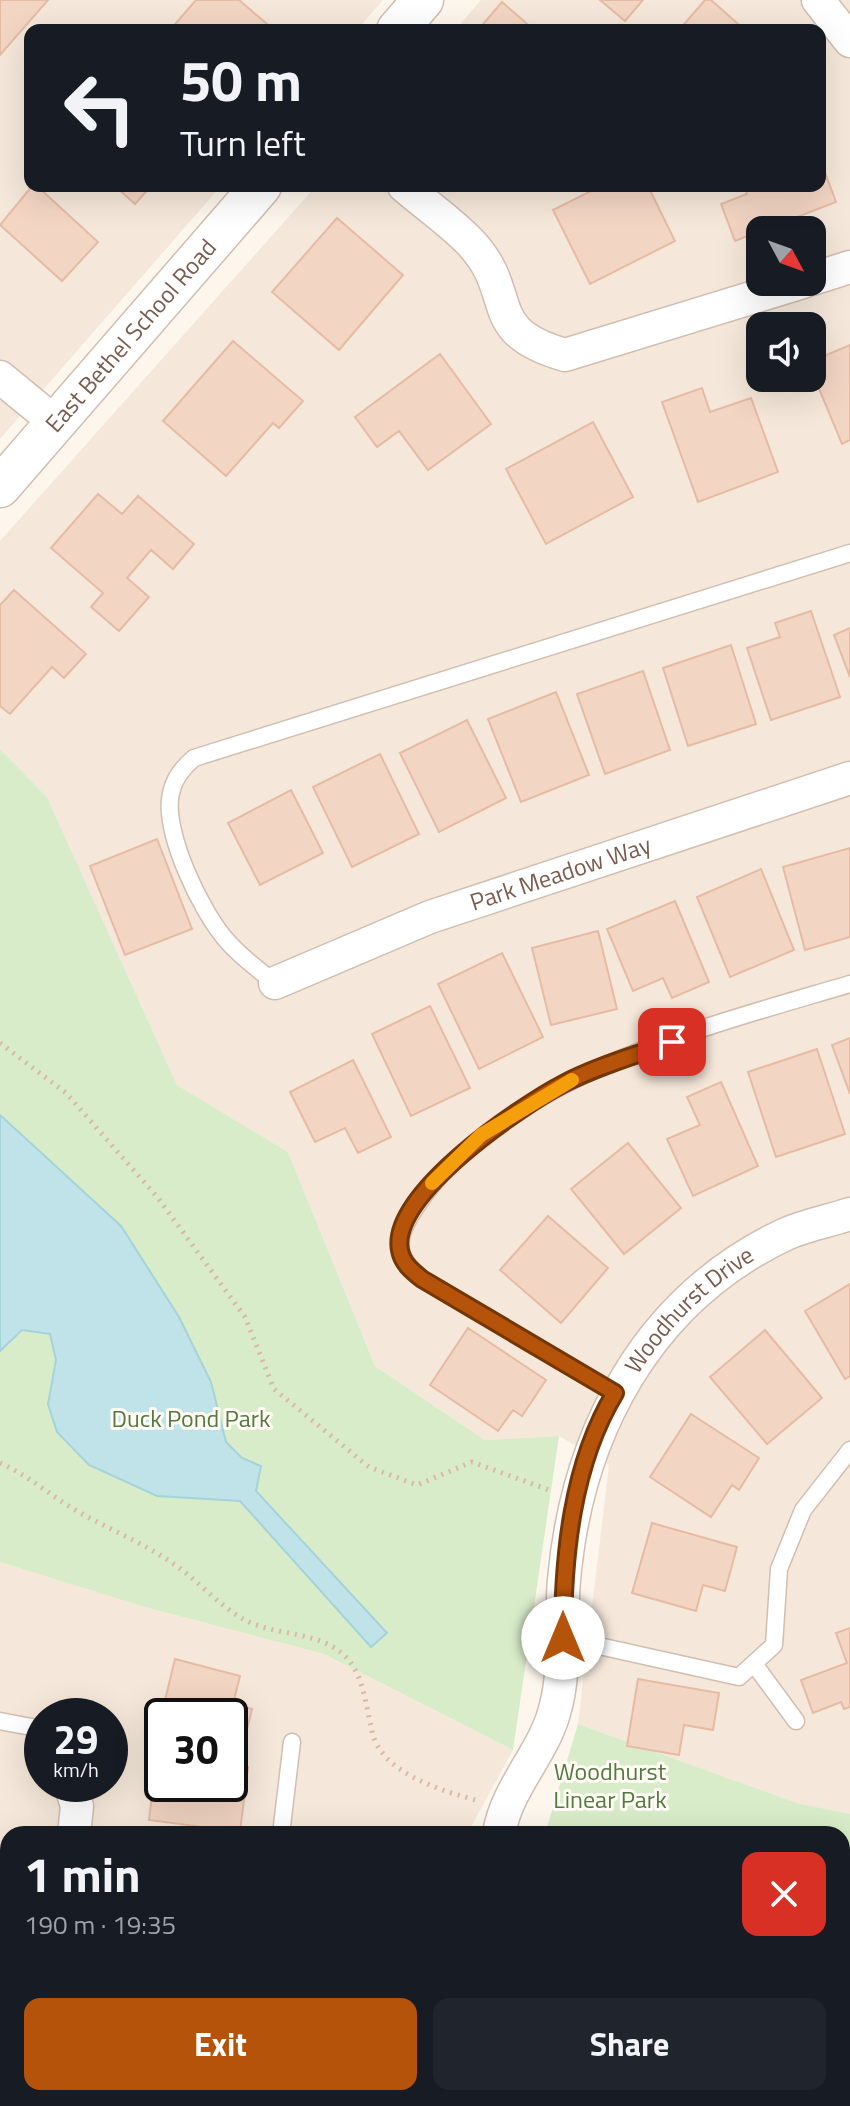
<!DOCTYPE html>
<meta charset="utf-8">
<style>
body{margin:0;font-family:"Titillium Web",sans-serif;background:#20242c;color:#f1f3f6;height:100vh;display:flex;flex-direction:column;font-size:30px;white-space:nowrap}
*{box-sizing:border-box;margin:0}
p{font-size:26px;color:#9ea1a6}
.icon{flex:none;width:44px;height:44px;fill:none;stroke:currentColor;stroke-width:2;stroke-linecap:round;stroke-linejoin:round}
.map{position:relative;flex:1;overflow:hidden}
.details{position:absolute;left:0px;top:1826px;width:850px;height:280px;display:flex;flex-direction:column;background:#171b24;border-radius:24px 24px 0 0;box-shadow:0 8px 32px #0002}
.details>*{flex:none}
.top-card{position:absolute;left:24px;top:24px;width:802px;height:168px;border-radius:16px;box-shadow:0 8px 32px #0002;background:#171b24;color:#f1f3f6;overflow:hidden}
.needle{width:52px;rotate:131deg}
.controls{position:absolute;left:746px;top:216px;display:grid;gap:16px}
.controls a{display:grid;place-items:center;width:80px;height:80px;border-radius:16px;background:#171b24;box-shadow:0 8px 32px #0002;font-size:40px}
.speed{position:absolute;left:24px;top:1698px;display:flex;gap:16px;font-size:40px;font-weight:700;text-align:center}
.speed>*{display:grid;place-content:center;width:104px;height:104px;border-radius:50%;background:#171b24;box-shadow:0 8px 32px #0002;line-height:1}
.speed small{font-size:20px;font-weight:400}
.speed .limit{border:4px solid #111;border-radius:12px;background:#fff;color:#111}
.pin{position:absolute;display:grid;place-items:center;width:68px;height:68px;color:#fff;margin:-34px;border-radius:16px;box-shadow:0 4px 12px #0006}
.me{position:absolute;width:88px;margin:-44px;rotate:0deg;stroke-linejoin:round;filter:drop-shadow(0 0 6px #0008)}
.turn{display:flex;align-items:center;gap:28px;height:168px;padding:0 24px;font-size:36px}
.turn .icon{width:104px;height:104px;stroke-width:2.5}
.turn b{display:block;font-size:56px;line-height:68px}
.round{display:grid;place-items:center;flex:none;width:84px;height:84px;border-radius:16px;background:#20242c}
.summary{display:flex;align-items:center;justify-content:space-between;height:136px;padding:0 24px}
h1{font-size:48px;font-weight:700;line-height:60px}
.cta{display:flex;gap:16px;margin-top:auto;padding:16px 24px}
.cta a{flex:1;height:92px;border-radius:16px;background:#b45309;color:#fff;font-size:32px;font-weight:700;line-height:92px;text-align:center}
.cta a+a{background:#20242c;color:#f1f3f6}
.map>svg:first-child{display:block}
.residential{fill:#f5e8da;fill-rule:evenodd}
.green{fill:#d8ecc9}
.water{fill:#bfe3e8;stroke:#a5d3da;stroke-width:2}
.building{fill:#f3d5c3;stroke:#e6bba3;stroke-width:2}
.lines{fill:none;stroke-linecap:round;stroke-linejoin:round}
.service-casing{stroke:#d1beb0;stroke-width:19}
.minor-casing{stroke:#d1beb0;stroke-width:35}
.tertiary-casing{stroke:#d1beb0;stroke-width:43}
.path{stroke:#d9b8a5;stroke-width:5;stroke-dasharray:2 6;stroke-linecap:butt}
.service{stroke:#fff;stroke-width:16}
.minor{stroke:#fff;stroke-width:32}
.tertiary{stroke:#fff;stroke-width:40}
.route-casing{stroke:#753606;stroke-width:20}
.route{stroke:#b45309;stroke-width:14}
.slow{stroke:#f59e0b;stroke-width:14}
.labels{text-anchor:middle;stroke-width:6;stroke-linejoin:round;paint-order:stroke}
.street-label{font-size:24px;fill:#7a5c4d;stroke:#fffaf3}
.park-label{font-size:24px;fill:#537a41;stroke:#fffaf3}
</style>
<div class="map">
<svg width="850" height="2106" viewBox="0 0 850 2106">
<rect width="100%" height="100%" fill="#fdf6ec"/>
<path class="residential" d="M0,0H383L357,30H30V186H221L0,439Z
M481,0H850V1814L797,1803L578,1724L609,1465L559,1436L485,1440L375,1366L288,1152L177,1085L47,797L0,749V541L316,186H820V30H455ZM760,230H812V282H760ZM760,326H812V378H760Z
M0,1562L141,1606L324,1654L513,1750L467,1834H8V2098H842V1895L850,1897V2106H0ZM42,1716H110V1784H42ZM162,1716H230V1784H162Z"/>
<path class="green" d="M0,749L47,797L177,1085L288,1152L375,1366L485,1440L559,1436L513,1750L324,1654L141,1606L0,1562Z
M578,1724L797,1803L850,1814V1897L842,1895V1834H545Z"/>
<path class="water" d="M0,1115L121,1226L179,1317L211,1382L226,1442L242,1458L261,1466L256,1491L387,1633L371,1647L240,1501L157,1496L89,1465L57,1432L48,1404L56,1360L50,1334L22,1330L0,1351Z"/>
<path class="building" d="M0,0H48L0,55Z
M196,0H239L274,30H170Z
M600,0H643L625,21Z
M705,0H711L745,30H679Z
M502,2L534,30H478Z
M820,159L836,202L735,241L721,204L747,194L744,186H820Z
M32,186H37L98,242L62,281L0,225Z
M115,186H151L135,204Z
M601,186H648L675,241L590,284L553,210Z
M337,218L403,275L339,350L272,292Z
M233,341L303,401L279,428L273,423L226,476L163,421Z
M850,345V440L842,444L812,372V361Z
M440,354L491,424L428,470L399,431L377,447L355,417Z
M702,388L710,412L751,398L778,472L698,502L662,402Z
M593,422L633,497L546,544L506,469Z
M98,494L122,514L138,496L194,544L173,569L151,550L127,578L149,597L119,631L91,607L103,593L51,548Z
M14,590L86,654L64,678L52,667L10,714L0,706V605Z
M811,611L840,697L771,720L747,648L780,637L775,623Z
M850,628V677L834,635Z
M731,645L756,724L688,746L663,668Z
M643,671L670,750L605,774L577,694Z
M556,692L589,775L521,802L488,719Z
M467,720L506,798L439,832L400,753Z
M380,754L419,834L352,867L313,787Z
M291,790L323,853L260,885L228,823Z
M157,839L192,929L125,955L90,866Z
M850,848V937L805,950L783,867Z
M761,869L794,950L730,977L697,897Z
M675,901L709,982L672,998L663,978L633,991L607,929Z
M598,931L617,1009L551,1025L532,948Z
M502,953L543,1037L479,1069L438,984Z
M430,1006L470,1088L411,1116L372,1034Z
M850,1038V1094L832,1045Z
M817,1049L845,1134L776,1157L748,1072Z
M353,1060L391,1137L358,1153L345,1128L315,1142L290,1092Z
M721,1082L758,1166L693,1196L667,1139L700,1125L687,1097Z
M628,1143L681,1208L624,1254L571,1189Z
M548,1216L608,1268L561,1323L500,1270Z
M850,1284V1376L845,1379L805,1311Z
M468,1328L546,1380L522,1416L513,1410L498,1431L430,1385Z
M765,1330L822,1398L767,1444L710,1377Z
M691,1414L759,1458L739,1490L732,1485L711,1517L650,1477Z
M652,1523L737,1547L725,1591L703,1585L696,1611L632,1593Z
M850,1628V1707L844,1709L841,1702L813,1713L801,1680L847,1663L836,1633Z
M175,1659L240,1676L233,1704L252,1709L242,1750L230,1747V1716H162V1730L158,1729Z
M638,1679L719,1693L713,1730L684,1725L679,1755L627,1746Z
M157,1755L162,1756V1784H230V1764L248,1767L240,1832L149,1820Z
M842,1930L850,1931L848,2001L842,1999Z
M329,2098H399V2102L329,2105Z
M533,2098H628L627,2106H532Z
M732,2098H814L818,2099L817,2106H731Z"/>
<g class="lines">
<g class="service-casing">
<path id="service" d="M275,983C259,970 241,957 228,942C202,914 162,831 171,793C174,778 182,768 194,758L850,553
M615,1393L422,1279C392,1254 396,1237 416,1207C501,1077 708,1026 850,984
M563,1638L739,1677L774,1645L779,1569L803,1510L850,1450
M754,1664L796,1721
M0,1721L42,1729
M281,1834L292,1742
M249,2106L250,2098
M668,2106L669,2098"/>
</g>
<g class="minor-casing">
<g id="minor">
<path d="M818,0L850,41"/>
<path d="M404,186C426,205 451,222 471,243C519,295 480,331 565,355L803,282"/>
<path d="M812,279L850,267"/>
<path d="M0,377L56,423"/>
<path id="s1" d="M275,983L430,917L850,778"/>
<path d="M70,1784L77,1806L74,1834"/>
<path id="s2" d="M499,1834C506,1789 542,1755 554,1713C567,1669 560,1625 564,1580C577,1433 647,1299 786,1234C806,1225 829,1221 850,1214"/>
<path d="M36,2106L37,2098"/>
<path d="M458,2106L459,2098"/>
</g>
</g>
<g class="tertiary-casing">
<g id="tertiary">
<path d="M397,30L423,0"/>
<path id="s3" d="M0,487L261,186"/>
</g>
</g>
<path class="path" d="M0,1043L66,1093L158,1198L245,1317L274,1389L369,1467L417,1485L472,1462L549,1490
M0,1463C25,1474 44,1490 67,1505C102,1527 144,1542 178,1567C200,1583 221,1607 245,1620C277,1637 319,1630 346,1657C364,1676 366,1707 372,1731C381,1774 443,1791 479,1801"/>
<use href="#service" class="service"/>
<use href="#minor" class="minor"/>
<use href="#tertiary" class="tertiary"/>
</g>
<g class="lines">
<g class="route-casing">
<path id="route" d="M563,1638C563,1556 572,1464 615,1393L422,1279C412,1271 402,1263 400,1250C389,1195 521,1106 563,1084C597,1066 637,1055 672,1042"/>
</g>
<use href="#route" class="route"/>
<path class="slow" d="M432,1183L481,1135L572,1080"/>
</g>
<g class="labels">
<g class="street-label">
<text dy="8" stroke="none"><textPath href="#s3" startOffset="200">East Bethel School Road</textPath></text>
<text dy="8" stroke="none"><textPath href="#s1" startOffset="306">Park Meadow Way</textPath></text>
<text dy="8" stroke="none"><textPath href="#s2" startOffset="574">Woodhurst Drive</textPath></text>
</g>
<g class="park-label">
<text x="191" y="1427">Duck Pond Park</text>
<text x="610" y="1780">Woodhurst<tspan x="610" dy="28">Linear Park</tspan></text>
</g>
</g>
</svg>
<div class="controls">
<a><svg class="needle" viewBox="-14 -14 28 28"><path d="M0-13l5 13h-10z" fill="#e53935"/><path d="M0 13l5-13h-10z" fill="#9ea1a6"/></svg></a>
<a><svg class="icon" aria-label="sound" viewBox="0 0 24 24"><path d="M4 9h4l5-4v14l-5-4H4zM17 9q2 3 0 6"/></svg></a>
</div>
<div class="speed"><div>29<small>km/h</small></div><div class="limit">30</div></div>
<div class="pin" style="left:672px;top:1042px;background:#d93025"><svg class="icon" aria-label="arrive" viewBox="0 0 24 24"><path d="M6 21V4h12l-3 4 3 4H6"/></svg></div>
<svg class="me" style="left:563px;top:1638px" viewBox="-20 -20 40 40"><circle r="19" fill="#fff"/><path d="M0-13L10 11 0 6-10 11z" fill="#b45309"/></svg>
<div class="top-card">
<div class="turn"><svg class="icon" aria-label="left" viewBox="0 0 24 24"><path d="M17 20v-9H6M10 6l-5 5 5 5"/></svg><div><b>50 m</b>Turn left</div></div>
</div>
<section class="details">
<div class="summary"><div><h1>1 min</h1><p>190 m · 19:35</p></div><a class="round" style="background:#d93025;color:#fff"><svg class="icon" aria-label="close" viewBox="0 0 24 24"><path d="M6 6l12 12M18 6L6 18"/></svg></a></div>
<div class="cta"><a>Exit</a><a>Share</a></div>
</section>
</div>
